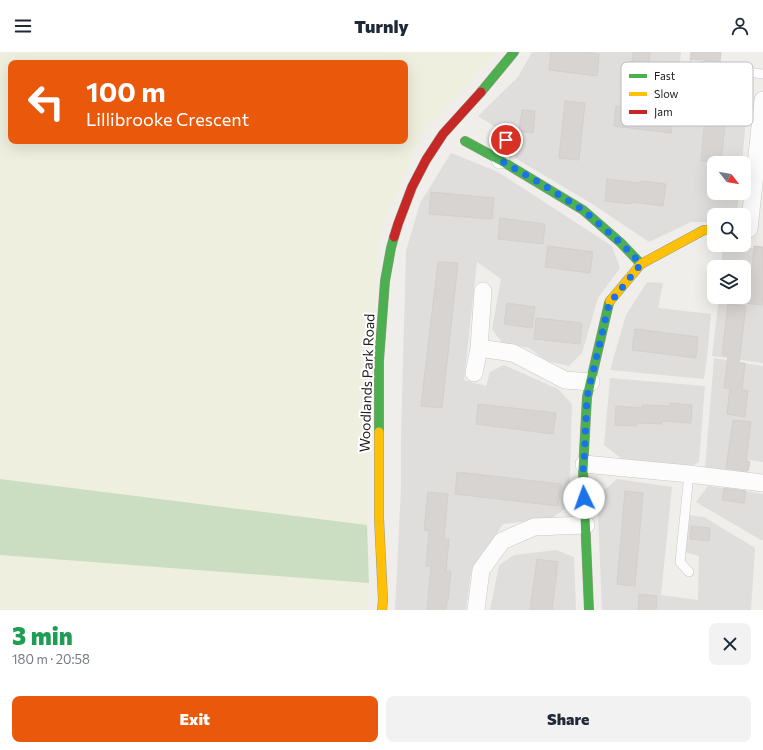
<!DOCTYPE html>
<meta charset="utf-8">
<style>
body{margin:0;font-family:Commissioner,sans-serif;background:#f2f2f3;color:#1f2937;height:100vh;display:flex;flex-direction:column;font-size:15px;white-space:nowrap}
*{box-sizing:border-box;margin:0}
p{font-size:13px;color:#747a83}
.icon{flex:none;width:22px;height:22px;fill:none;stroke:currentColor;stroke-width:2;stroke-linecap:round;stroke-linejoin:round}
.map{position:relative;height:558px;overflow:hidden}
.panel{display:flex;flex-direction:column;background:#fff;flex:1}
.panel>*{flex:none}
.top-card{position:absolute;left:8px;top:8px;width:400px;height:84px;border-radius:8px;box-shadow:0 4px 16px #0002;background:#ea580c;color:#fff;overflow:hidden}
.needle{width:26px;rotate:121deg}
.buttons{position:absolute;left:707px;top:104px;display:grid;gap:8px}
.buttons a{display:grid;place-items:center;width:44px;height:44px;border-radius:8px;background:#fff;box-shadow:0 4px 16px #0002;font-size:20px}
.pin{position:absolute;display:grid;place-items:center;width:34px;height:34px;color:#fff;margin:-17px;border:2px solid #fff;border-radius:50%;box-shadow:0 1px 4px #0007}
.me{position:absolute;width:44px;margin:-22px;rotate:357deg;stroke-linejoin:round;filter:drop-shadow(0 0 3px #0008)}
.turn{display:flex;align-items:center;gap:14px;height:84px;padding:0 12px;font-size:18px}
.turn .icon{width:52px;height:52px;stroke-width:2.5}
.turn b{display:block;font-size:28px;line-height:34px}
.round{display:grid;place-items:center;flex:none;width:42px;height:42px;border-radius:8px;background:#f2f2f3}
.overview{display:flex;align-items:center;justify-content:space-between;height:68px;padding:0 12px}
h1{font-size:24px;font-weight:800;line-height:30px;color:#1e9e55}
.primary-button{display:flex;gap:8px;margin-top:auto;padding:8px 12px}
.primary-button a{flex:1;height:46px;border-radius:8px;background:#ea580c;color:#fff;font-size:16px;font-weight:800;line-height:46px;text-align:center}
.primary-button a+a{background:#f2f2f3;color:#1f2937}
header{display:flex;justify-content:space-between;align-items:center;height:52px;padding:0 12px;background:#fff;font-size:18px;font-weight:800}
.map>svg:first-child{display:block}
.residential{fill:#dfdedc}
.farmland{fill:#efefdf;fill-rule:evenodd}
.forest{fill:#cbdec1}
.building{fill:#d7d4d2;stroke:#d3d0cc}
.lines{fill:none;stroke-linecap:round;stroke-linejoin:round}
.lane-casing{stroke:#c9c8c7;stroke-width:10}
.street-casing{stroke:#c9c8c7;stroke-width:18}
.fast-casing{stroke:#999a82;stroke-width:10}
.slow-casing{stroke:#999a82;stroke-width:10}
.jam-casing{stroke:#999a82;stroke-width:10}
.lane{stroke:#fdfcfc;stroke-width:9}
.street{stroke:#fdfcfc;stroke-width:17}
.fast{stroke:#4caf50;stroke-width:9}
.slow{stroke:#ffc107;stroke-width:9}
.jam{stroke:#c62828;stroke-width:9}
.route{stroke:#1a73e8;stroke-width:7;stroke-dasharray:0 12.6}
.labels{text-anchor:middle;stroke-width:4;stroke-linejoin:round;paint-order:stroke}
.street-label{font-size:14px;fill:#222;stroke:#fff}
.key{fill:#fff;stroke:#bdbdbd;stroke-width:1}
.key-label{font-size:11px;fill:#222}
</style>
<header><svg class="icon" aria-label="menu" viewBox="0 0 24 24"><path d="M4 6h16M4 12h16M4 18h16"/></svg>Turnly<svg class="icon" aria-label="person" viewBox="0 0 24 24"><circle cx="12" cy="8" r="4"/><path d="M4 21q1-7 8-7t8 7"/></svg></header>
<div class="map">
<svg width="763" height="558" viewBox="0 0 763 558">
<rect width="100%" height="100%" fill="#f0eeeb"/>
<path class="residential" d="M532,0H681L677,36L748,44L742,111H714V141H739L737,161L734,163H714V170H691L649,190L594,153L515,106L517,89L478,64L518,25Z
M451,101L498,120L612,194L620,216L598,246L582,301L569,314L547,309L529,296L502,291L492,277L501,227L477,210L464,328L486,334L490,320L504,313L558,337L572,352L569,454L552,466L503,472L471,520L466,558H395L401,435V384L406,199L420,151Z
M723,194L763,197V311L712,304L719,245H744V215H721Z
M647,230L663,231L658,256L711,262L707,306L704,327L610,318L626,263Z
M714,306L763,314V410L749,408L747,423L705,416Z
M610,326L705,334L699,410L692,414L622,407L604,393Z
M617,427L672,435L661,543L698,548L699,504L684,500L688,463L704,465L755,496L751,558H602L598,464L601,441Z
M708,434L763,442V488H761L696,450Z
M556,498L574,505L576,558H490L499,513L514,503Z"/>
<path class="farmland" d="M0,0H497L496,3L423,80L381,179L372,281L367,473L0,427ZM11,11H405V89H11Z
M0,503L369,531L367,558H0Z"/>
<path class="forest" d="M0,427L367,473L369,531L0,503Z"/>
<path class="building" d="M551,0H584L599,2L597,24L549,18Z
M633,0H650L647,29L630,27Z
M691,0H721L720,10L694,7L690,8Z
M707,45L728,47L721,111L701,109Z
M565,49L585,51L579,108L559,106Z
M616,54L674,61L671,81L614,74Z
M522,58L535,59L533,81L519,79Z
M607,127L640,131L641,129L666,132L663,154L632,150L631,152L605,149Z
M431,140L494,146L492,167L429,162Z
M500,166L545,172L543,192L498,187Z
M548,194L593,200L590,221L545,215Z
M754,194L763,195V243L762,253L744,251L747,224L751,225Z
M438,210L458,211L442,356L421,354Z
M507,251L535,255L532,276L504,272Z
M728,252L746,254L739,311H745L742,338L748,339L745,365L727,362L730,336H724L728,304L722,303Z
M536,266L582,271L580,292L534,287Z
M635,277L698,285L696,306L632,298Z
M670,351L692,353L691,371L662,369V372L637,371L636,374L615,373L616,354L642,356V353L670,354Z
M478,352L556,361L553,382L476,372Z
M733,368L751,370L746,409L750,410L748,419L726,416Z
M457,420L561,432L558,454L455,442Z
M724,436L746,439L744,451L722,448Z
M625,439L643,441L635,534L617,532Z
M428,440L448,442L444,487H449L446,519H451L448,548H447L446,558H427L431,514H426L429,479L424,478Z
M691,474L710,476L709,489L690,487Z
M537,507L558,510L552,558H530Z
M639,542L657,544L656,558H638Z"/>
<g class="lines">
<g class="lane-casing">
<path id="lane" d="M693,13L763,22
M689,422L680,510L689,520"/>
</g>
<g class="street-casing">
<path id="street" d="M500,108L506,88
M749,177L763,48
M479,296L513,301L565,328L591,330
M474,321L479,296L483,239
M584,412L689,422L763,431
M476,558L481,518L502,489L534,475L586,473"/>
</g>
<g class="fast-casing">
<path id="fast" d="M481,40L514,0
M465,89L500,108L583,158L621,191L641,212
M379,380V309L385,229L391,196L394,185
M589,558L583,418L587,345L609,251L610,249"/>
</g>
<g class="slow-casing">
<path id="slow" d="M610,249L641,212L704,178H714
M379,380V466L383,548L382,558"/>
</g>
<g class="jam-casing">
<path id="jam" d="M394,185L398,172L412,135L426,108L443,82L481,40"/>
</g>
<use href="#lane" class="lane"/>
<use href="#street" class="street"/>
<use href="#fast" class="fast"/>
<use href="#slow" class="slow"/>
<use href="#jam" class="jam"/>
</g>
<g class="lines">
<path class="route" d="M506,88L500,108L542,132L583,158L621,191L641,212L609,252L587,345L584,412L583,418L584,446"/>
</g>
<g class="labels">
<g class="street-label">
<text transform="translate(367 331) rotate(-88)" y="5">Woodlands Park Road</text>
</g>
</g>
<rect x="621" y="10" width="132" height="64" rx="6" class="key"/>
<rect x="629" y="22" width="18" height="4" fill="#4caf50"/>
<rect x="629" y="40" width="18" height="4" fill="#ffc107"/>
<rect x="629" y="58" width="18" height="4" fill="#c62828"/>
<g class="key-label">
<text x="654" y="28">Fast</text>
<text x="654" y="46">Slow</text>
<text x="654" y="64">Jam</text>
</g>
</svg>
<div class="buttons">
<a><svg class="needle" viewBox="-14 -14 28 28"><path d="M0-13l5 13h-10z" fill="#e53935"/><path d="M0 13l5-13h-10z" fill="#747a83"/></svg></a>
<a><svg class="icon" aria-label="search" viewBox="0 0 24 24"><circle cx="10" cy="10" r="6"/><path d="M15 15l6 6"/></svg></a>
<a><svg class="icon" aria-label="layers" viewBox="0 0 24 24"><path d="M12 4l9 5-9 5-9-5zM3 14l9 5 9-5"/></svg></a>
</div>
<div class="pin" style="left:506px;top:88px;background:#d93025"><svg class="icon" aria-label="arrive" viewBox="0 0 24 24"><path d="M6 21V4h12l-3 4 3 4H6"/></svg></div>
<svg class="me" style="left:584px;top:446px" viewBox="-20 -20 40 40"><circle r="19" fill="#fff"/><path d="M0-13L10 11 0 6-10 11z" fill="#1a73e8"/></svg>
<div class="top-card">
<div class="turn"><svg class="icon" aria-label="left" viewBox="0 0 24 24"><path d="M17 20v-9H6M10 6l-5 5 5 5"/></svg><div><b>100 m</b>Lillibrooke Crescent</div></div>
</div>
</div>
<section class="panel">
<div class="overview"><div><h1>3 min</h1><p>180 m · 20:58</p></div><a class="round"><svg class="icon" aria-label="close" viewBox="0 0 24 24"><path d="M6 6l12 12M18 6L6 18"/></svg></a></div>
<div class="primary-button"><a>Exit</a><a>Share</a></div>
</section>
